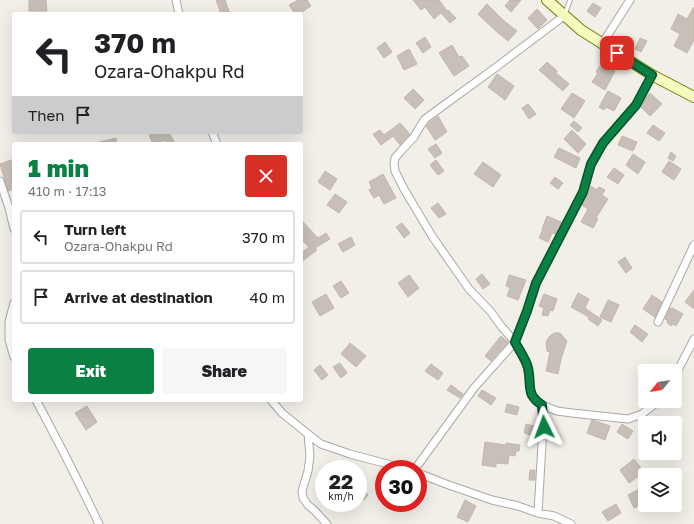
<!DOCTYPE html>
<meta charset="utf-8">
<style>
body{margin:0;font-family:"Golos Text",sans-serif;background:#f6f6f6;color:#202124;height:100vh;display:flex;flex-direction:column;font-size:15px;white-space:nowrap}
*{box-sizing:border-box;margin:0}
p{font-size:13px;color:#757577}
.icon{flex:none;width:22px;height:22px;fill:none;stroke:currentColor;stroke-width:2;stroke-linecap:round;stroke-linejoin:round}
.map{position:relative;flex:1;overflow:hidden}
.panel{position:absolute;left:12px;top:142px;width:291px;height:260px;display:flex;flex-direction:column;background:#fff;border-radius:4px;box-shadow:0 4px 16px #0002}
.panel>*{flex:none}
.top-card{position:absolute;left:12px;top:12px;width:291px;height:122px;border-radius:4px;box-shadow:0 4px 16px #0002;background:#fff;color:#202124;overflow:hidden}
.needle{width:26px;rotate:240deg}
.tools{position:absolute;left:638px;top:364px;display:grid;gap:8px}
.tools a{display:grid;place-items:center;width:44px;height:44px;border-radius:4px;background:#fff;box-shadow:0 4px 16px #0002;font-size:20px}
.speed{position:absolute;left:315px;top:460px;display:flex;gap:8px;font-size:20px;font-weight:700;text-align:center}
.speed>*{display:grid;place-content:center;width:52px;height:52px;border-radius:50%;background:#fff;box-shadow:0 4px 16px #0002;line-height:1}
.speed small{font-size:10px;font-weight:400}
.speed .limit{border:6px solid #d22;background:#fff;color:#111}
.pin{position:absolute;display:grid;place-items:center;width:34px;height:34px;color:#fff;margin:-17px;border-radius:8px;box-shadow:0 2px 6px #0006}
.me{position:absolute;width:44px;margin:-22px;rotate:357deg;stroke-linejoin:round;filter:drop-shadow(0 0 3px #0008)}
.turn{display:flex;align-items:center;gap:14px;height:84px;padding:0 16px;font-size:18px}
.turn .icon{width:52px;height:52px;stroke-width:2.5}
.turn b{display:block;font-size:28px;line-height:34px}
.then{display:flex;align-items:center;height:38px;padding:0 16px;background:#0003;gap:8px;font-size:15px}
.round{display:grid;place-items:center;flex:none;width:42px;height:42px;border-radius:4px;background:#f6f6f6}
.headline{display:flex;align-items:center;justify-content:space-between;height:68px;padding:0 16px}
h1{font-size:24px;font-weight:800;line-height:30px;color:#0b8043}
.action{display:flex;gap:8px;margin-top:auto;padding:8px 16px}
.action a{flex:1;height:46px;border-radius:4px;background:#0b8043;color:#fff;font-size:16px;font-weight:800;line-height:46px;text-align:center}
.action a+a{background:#f6f6f6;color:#202124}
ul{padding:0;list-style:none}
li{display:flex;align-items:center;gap:12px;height:54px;margin:0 8px 6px;padding:0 8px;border:2px solid #e0e0e0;border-radius:4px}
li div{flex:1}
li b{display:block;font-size:15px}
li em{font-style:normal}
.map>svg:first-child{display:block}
.building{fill:#c7bfb8;stroke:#c4b6ab}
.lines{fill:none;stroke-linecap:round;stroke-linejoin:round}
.service-casing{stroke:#a9a9a9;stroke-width:5.5}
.minor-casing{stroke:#a9a9a9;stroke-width:9}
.secondary-casing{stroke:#707d05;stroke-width:12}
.service{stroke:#fff;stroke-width:3.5}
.minor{stroke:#fff;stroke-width:7}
.secondary{stroke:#f7fabf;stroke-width:10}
.route-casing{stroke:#07532c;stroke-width:10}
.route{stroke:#0b8043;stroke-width:7}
</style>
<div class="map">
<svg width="694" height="524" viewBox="0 0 694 524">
<rect width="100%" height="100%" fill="#f2efe9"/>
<path class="building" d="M29,0H46L47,11H29Z
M216,0H225L230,14H221Z
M298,0H307L311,6L302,12V10L295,14L289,5Z
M413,0H439L447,11L448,10L456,18L450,23L441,13L434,19L425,7L421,10Z
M510,0H521L511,12L505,6Z
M593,3L601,8L595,17L587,11Z
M487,4L503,20L517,31L508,41L497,32L478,14Z
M694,7V40L687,53L674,46L680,34L671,29L678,14L687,19Z
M537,9L547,20L538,29L528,18Z
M425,37L431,47L423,53L416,43Z
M640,38L647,41L641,52L635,49Z
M385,42L392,52L384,58L377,48Z
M452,45L459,57L462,56L469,66L454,76L439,53Z
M409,49L417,64L404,70L397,56Z
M547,62L557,71L556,73L569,84L563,91L539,70Z
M602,63L615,71L605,90L592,82L598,73L596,72Z
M497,74L514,86L505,100L488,87Z
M413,89L424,100L415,109L404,98Z
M608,91L621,98L614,111L606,107L604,110L599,107Z
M572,93L585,101L574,118L561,109Z
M650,93L662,104L650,116L641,107L646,98Z
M528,104L536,114L529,119L522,108Z
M438,116L447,132L435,140L426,126L429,123Z
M574,121L582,128L578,132L570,125Z
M400,123L410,134L400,145L393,136L381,145L373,134L380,130L384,135Z
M653,125L665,133L659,141L647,133Z
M572,130L586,144L578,153L564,139Z
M156,132H169L175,144H167L165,140L153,144L149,135Z
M622,136L637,142L633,151L618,145Z
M116,138L117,144H99V142Z
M436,144L442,153L435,158L428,149Z
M559,148L580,158L576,168L554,157Z
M671,152L676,156L673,161L668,158Z
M633,154L645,162L638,174L626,165Z
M14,159V189L8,191L0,164Z
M436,160L444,171L438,175L430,165Z
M669,161L681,169L674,180L662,172Z
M483,162L501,175L493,187L474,174Z
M614,168L624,175L618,184L607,177Z
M325,171L337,179L330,190L318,182Z
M383,174L396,198L384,204L379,195L374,198L369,190L372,188L369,182Z
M555,177L563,183L558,189L550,183Z
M591,186L597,190L599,187L605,190L602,195L608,199L596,218L598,219L593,228L581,222L588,209L582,205Z
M335,194L347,202L339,213L327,205Z
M438,203L446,214L439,218L431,208Z
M547,216L561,222L555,234L552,233L548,242L539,238L543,229H542Z
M301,220L318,238L326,233L330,239L315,248L317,250L301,262V253L309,247L301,239Z
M402,223L410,233L404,238L396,227Z
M351,237L355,245L343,252L338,244Z
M625,257L632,268L626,273L618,262Z
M482,274L490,284L483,289L476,279Z
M409,275L419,288L408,297L398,283Z
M509,275L526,280L518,300L507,296L510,288L506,286Z
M341,281L349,293L341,298L333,286Z
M694,290V309L685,302Z
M578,293L589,299L585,308L602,320L598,326L588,319L589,317L571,307Z
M326,294L334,308L320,316L312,302Z
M544,294L557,299L553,311L550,310L548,316L542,315L544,308L539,306Z
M652,295L662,302L655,317L643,309Z
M608,300L619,305L611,322L600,317Z
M670,308L672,309V308L683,314L676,326L673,324L671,326L667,323L668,321L665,319Z
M635,325L648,334L642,342L630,332Z
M554,333H560L567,341L561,359L558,374L546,371L550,352L547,351L546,342L549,337Z
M501,336L508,342L491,361L485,356Z
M350,343L366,356L356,367L341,354Z
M340,363L347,373L341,378L333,367Z
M431,364L443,373L438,380L425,371Z
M320,365L328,375L322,380L314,370Z
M451,385L463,394L460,398L447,390Z
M482,390L496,398L491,405L478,396Z
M507,404L519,407L517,415L505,412Z
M87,406L97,422L86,430L75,413Z
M592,420L610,426L605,440L587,433Z
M526,424L537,427L535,436L524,433Z
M622,424L633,431L628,439L617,432Z
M485,442L506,445V443L520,445L519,451H516L515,456L509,455L508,464L496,463V467L482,465Z
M634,459L644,472L629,483L620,470Z
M530,470H535V480H529Z
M358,487L368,495L364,500L358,496Z
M642,488L645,495V503L634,508L628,495Z
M465,500L476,506L468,522L457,517Z
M616,504L621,513L608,521L602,512Z"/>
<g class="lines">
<g class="service-casing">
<path id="service" d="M565,14L570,0"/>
</g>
<g class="minor-casing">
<path id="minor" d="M176,0L179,14
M564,16L495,68L425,119L421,125L414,137L401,151L395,158L394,164L395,171L404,189L432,236L469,289L491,312L501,326L515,342L528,367L531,395L536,401L542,405L557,411L572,413L628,419L642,414L659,401
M602,44L630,0
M212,132L217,144
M0,181L9,208L14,229
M14,303L9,322V340L14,357
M658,322L694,245
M675,376L694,339
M36,400C58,441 79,482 99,524
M271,400L282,413L308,434L321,444L350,454L406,469
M308,434L310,456L308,471L302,491L303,498L308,505L315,511L327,524
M415,469L474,388L515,342L527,311L536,283L583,192L591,165L603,143L636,105L652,75
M418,473L446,484L492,500L518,506L538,513L554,516L571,524
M538,513L543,427L542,405"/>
</g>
<g class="secondary-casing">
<path id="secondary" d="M547,0L581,30L652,75L694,97"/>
</g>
<use href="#service" class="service"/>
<use href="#minor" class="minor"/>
<use href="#secondary" class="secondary"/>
</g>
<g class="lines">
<g class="route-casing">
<path id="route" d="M544,427L542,405C525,394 532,385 528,368C526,359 519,350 515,342L527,311L536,283L583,192L591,164L603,143L636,105L652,75L617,53"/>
</g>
<use href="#route" class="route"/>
</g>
</svg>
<div class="tools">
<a><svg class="needle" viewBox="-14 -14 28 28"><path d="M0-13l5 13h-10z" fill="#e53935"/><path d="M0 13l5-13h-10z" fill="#757577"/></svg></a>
<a><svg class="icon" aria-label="sound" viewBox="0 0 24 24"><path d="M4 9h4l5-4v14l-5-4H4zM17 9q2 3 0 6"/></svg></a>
<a><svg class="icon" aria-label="layers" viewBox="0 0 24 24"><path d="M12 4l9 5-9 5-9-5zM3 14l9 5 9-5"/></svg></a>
</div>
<div class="speed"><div>22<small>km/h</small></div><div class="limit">30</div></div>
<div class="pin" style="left:617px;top:53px;background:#d93025"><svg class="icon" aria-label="arrive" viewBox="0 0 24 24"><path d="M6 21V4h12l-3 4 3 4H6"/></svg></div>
<svg class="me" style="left:544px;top:427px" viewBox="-20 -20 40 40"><path d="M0-17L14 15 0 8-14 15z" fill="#0b8043" stroke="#fff" stroke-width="4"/></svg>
<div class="top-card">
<div class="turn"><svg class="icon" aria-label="left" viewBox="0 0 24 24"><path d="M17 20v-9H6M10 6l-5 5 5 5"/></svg><div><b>370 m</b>Ozara-Ohakpu Rd</div></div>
<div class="then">Then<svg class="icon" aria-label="arrive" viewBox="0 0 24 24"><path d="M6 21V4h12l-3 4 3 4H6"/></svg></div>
</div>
<section class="panel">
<div class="headline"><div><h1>1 min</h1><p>410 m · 17:13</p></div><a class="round" style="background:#d93025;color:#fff"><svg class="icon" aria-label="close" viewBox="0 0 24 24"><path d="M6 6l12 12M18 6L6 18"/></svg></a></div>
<ul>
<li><svg class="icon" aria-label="left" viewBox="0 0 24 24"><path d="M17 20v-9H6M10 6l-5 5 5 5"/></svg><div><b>Turn left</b><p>Ozara-Ohakpu Rd</p></div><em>370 m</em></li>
<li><svg class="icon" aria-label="arrive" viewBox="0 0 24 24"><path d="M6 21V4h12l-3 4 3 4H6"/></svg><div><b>Arrive at destination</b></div><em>40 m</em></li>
</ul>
<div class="action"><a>Exit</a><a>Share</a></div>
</section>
</div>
